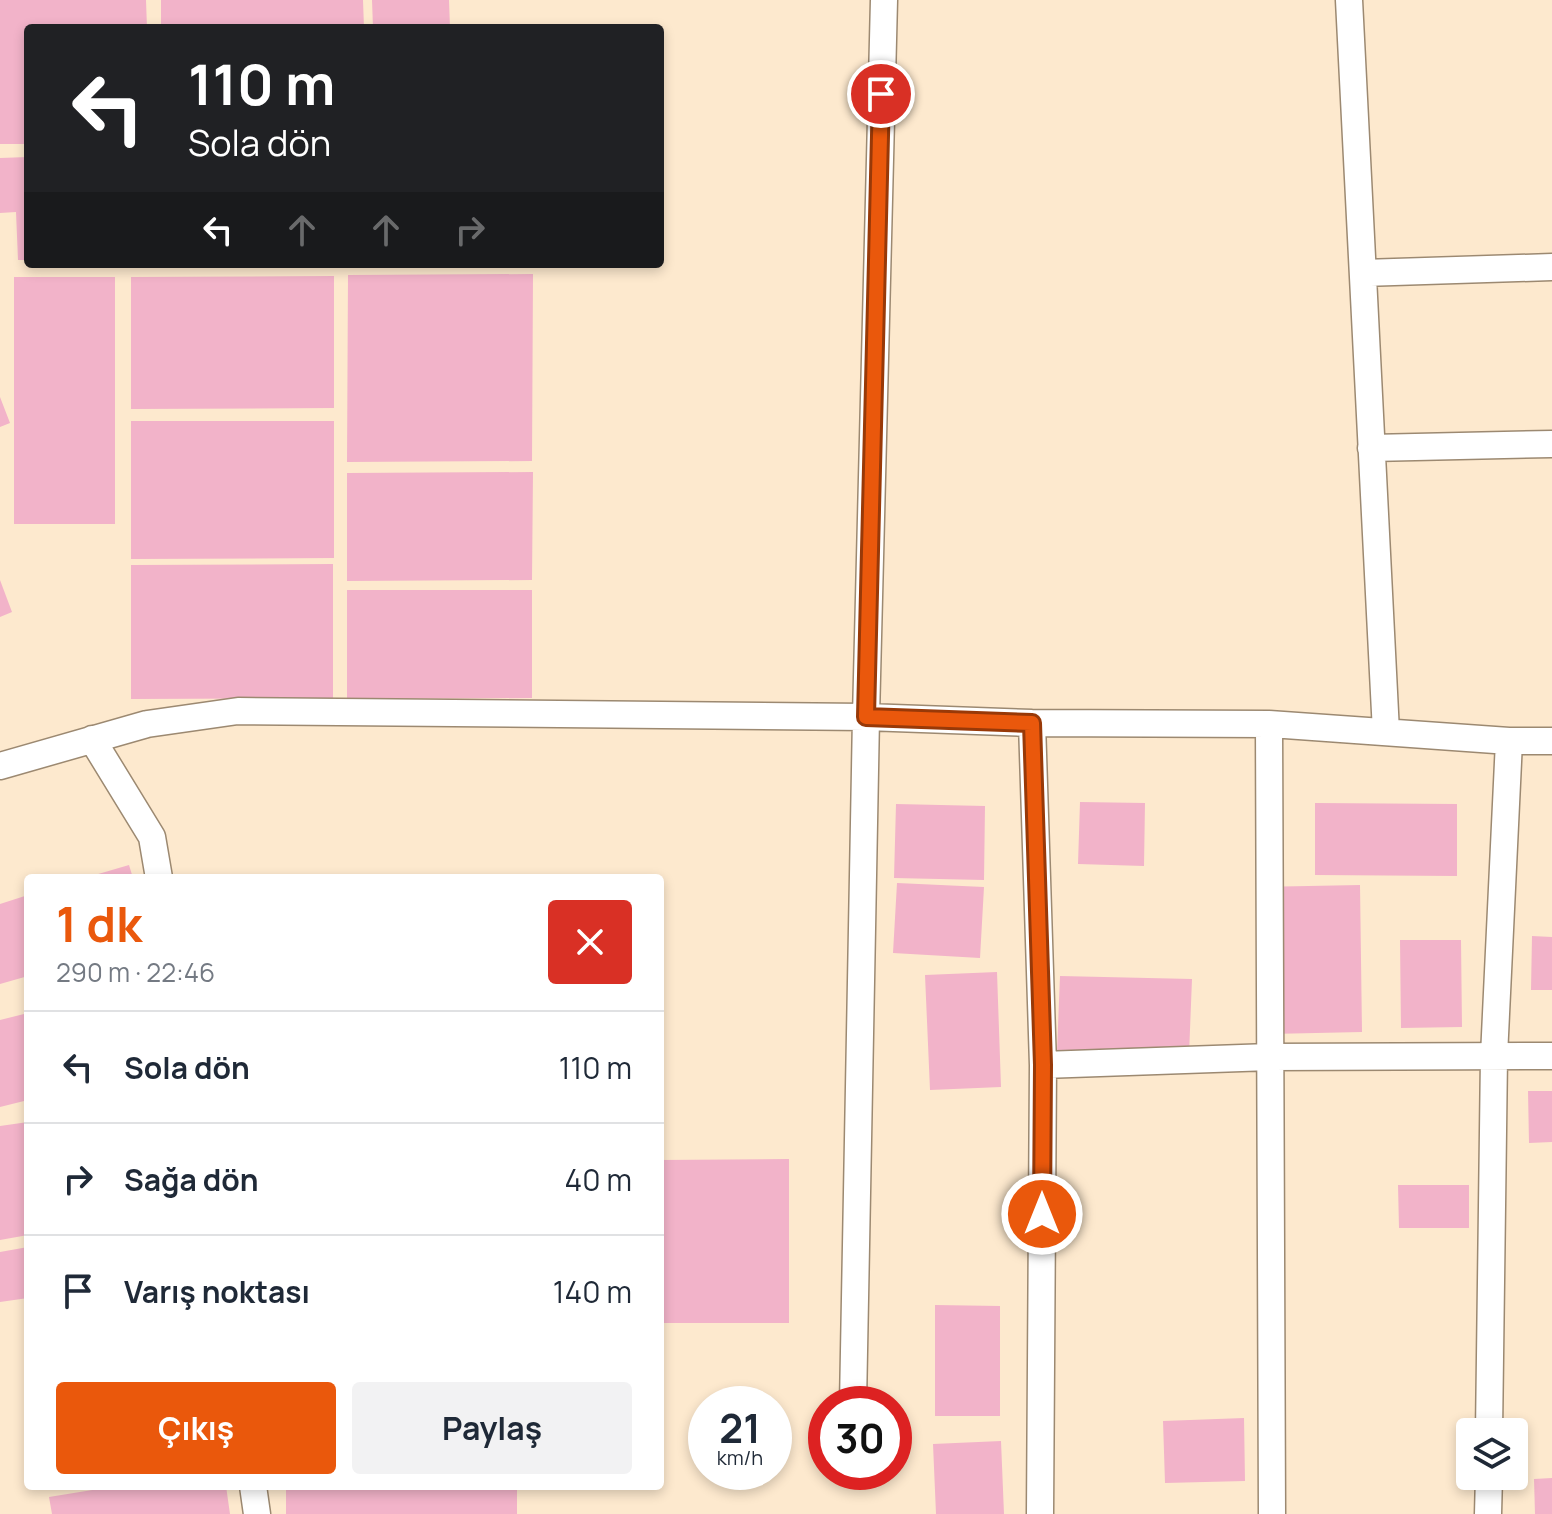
<!DOCTYPE html>
<html lang="tr">
<meta charset="utf-8">
<style>
body{margin:0;font-family:Manrope,sans-serif;background:#f2f2f3;color:#1f2937;height:100vh;display:flex;flex-direction:column;font-size:30px;white-space:nowrap}
*{box-sizing:border-box;margin:0}
p{font-size:26px;color:#747a83}
.icon{flex:none;width:44px;height:44px;fill:none;stroke:currentColor;stroke-width:2;stroke-linecap:round;stroke-linejoin:round}
.map{position:relative;flex:1;overflow:hidden}
.drawer{position:absolute;left:24px;top:874px;width:640px;height:616px;display:flex;flex-direction:column;background:#fff;border-radius:8px;box-shadow:0 4px 12px #0003}
.drawer>*{flex:none}
.hud{position:absolute;left:24px;top:24px;width:640px;height:244px;border-radius:8px;box-shadow:0 4px 12px #0003;background:#202124;color:#fff;overflow:hidden}
.tools{position:absolute;left:1456px;top:1418px;display:grid;gap:16px}
.tools a{display:grid;place-items:center;width:72px;height:72px;border-radius:8px;background:#fff;box-shadow:0 4px 12px #0003;font-size:40px}
.speed{position:absolute;left:688px;top:1386px;display:flex;gap:16px;font-size:40px;font-weight:700;text-align:center}
.speed>*{display:grid;place-content:center;width:104px;height:104px;border-radius:50%;background:#fff;box-shadow:0 4px 12px #0003;line-height:1}
.speed small{font-size:20px;font-weight:400}
.speed .limit{border:12px solid #d22;background:#fff;color:#111}
.pin{position:absolute;display:grid;place-items:center;width:68px;height:68px;color:#fff;margin:-34px;border:4px solid #fff;border-radius:50%;box-shadow:0 2px 8px #0007}
.me{position:absolute;width:88px;margin:-44px;rotate:0deg;stroke-linejoin:round;filter:drop-shadow(0 0 6px #0008)}
.turn{display:flex;align-items:center;gap:28px;height:168px;padding:0 32px;font-size:36px}
.turn .icon{width:104px;height:104px;stroke-width:2.5}
.turn b{display:block;font-size:56px;line-height:68px}
.lanes{display:flex;align-items:center;height:76px;padding:0 32px;background:#0003;justify-content:center;gap:40px;direction:ltr}
.lanes .off{opacity:.35}
.round{display:grid;place-items:center;flex:none;width:84px;height:84px;border-radius:8px;background:#f2f2f3}
.summary{display:flex;align-items:center;justify-content:space-between;height:136px;padding:0 32px}
h1{font-size:48px;font-weight:700;line-height:60px;color:#ea580c}
.primary-button{display:flex;gap:16px;margin-top:auto;padding:16px 32px}
.primary-button a{flex:1;height:92px;border-radius:8px;background:#ea580c;color:#fff;font-size:32px;font-weight:700;line-height:92px;text-align:center}
.primary-button a+a{background:#f2f2f3;color:#1f2937}
ul{padding:0;list-style:none}
li{display:flex;align-items:center;gap:24px;height:112px;padding:0 32px;border-top:2px solid #e0e1e3}
li div{flex:1}
li b{display:block;font-size:30px}
li em{font-style:normal}
.map>svg:first-child{display:block}
.building{fill:#f2b3c9}
.lines{fill:none;stroke-linecap:round;stroke-linejoin:round}
.street-casing{stroke:#9c8971;stroke-width:29}
.street{stroke:#fff;stroke-width:26}
.route-casing{stroke:#983908;stroke-width:20}
.route{stroke:#ea580c;stroke-width:14}
</style>
<div class="map">
<svg width="1552" height="1514" viewBox="0 0 1552 1514">
<rect width="100%" height="100%" fill="#fde9ce"/>
<path class="building" d="M0,0H146L147,28H28V144H0Z
M161,0H363L364,28H161Z
M372,0H449L450,28H373Z
M28,157V260H18L16,212L0,213V158Z
M533,274L532,461L347,462L348,275Z
M334,276V408L131,409V277Z
M14,277H115V524H14Z
M0,397L10,423L0,427Z
M131,421H334V558L131,559Z
M533,472L532,580L347,581V473Z
M333,564V698L131,699V565Z
M0,580L12,612L0,617Z
M347,590H532V698L347,699Z
M1080,802L1145,803L1144,866L1078,864Z
M1315,803L1457,804V876L1315,875Z
M896,804L985,806L984,880L894,878Z
M129,865L133,878H88V877Z
M897,883L984,887L980,958L893,953Z
M1360,885L1362,1032L1264,1034L1261,887Z
M28,895V976L0,984V904Z
M1532,936L1552,937V990H1531Z
M1400,940H1461L1462,1027L1401,1028Z
M997,972L1001,1087L930,1090L925,975Z
M1060,976L1192,979L1189,1055L1057,1052Z
M28,1013V1100L0,1107V1020Z
M1528,1091H1552V1142L1529,1143Z
M28,1122V1235L0,1240V1126Z
M789,1159V1323H660V1160Z
M1398,1185H1469V1228H1399Z
M28,1247V1298L0,1302V1252Z
M935,1305L1000,1306V1416H935Z
M1244,1418L1245,1481L1165,1483L1163,1421Z
M1001,1441L1004,1514H936L933,1444Z
M1552,1478V1514H1535L1534,1479Z
M117,1486H226L230,1514H52L49,1497Z
M286,1486H517V1514H286Z"/>
<g class="lines">
<g class="street-casing">
<path id="street" d="M1349,0L1386,732
M1363,273L1552,267
M1371,448L1552,444
M1032,723L1043,1065L1040,1514
M1269,724L1272,1514
M92,739L152,837L159,878
M0,766L147,724L238,711L866,717L1032,723L1269,724L1509,741H1552
M1043,1065L1270,1057L1552,1056
M853,1404L866,717L884,0
M1489,1432L1494,1056L1509,741
M253,1486L257,1514
M1488,1514L1489,1476"/>
</g>
<use href="#street" class="street"/>
</g>
<g class="lines">
<g class="route-casing">
<path id="route" d="M881,94L866,717L1032,723L1043,1065L1042,1214"/>
</g>
<use href="#route" class="route"/>
</g>
</svg>
<div class="tools">
<a><svg class="icon" aria-label="layers" viewBox="0 0 24 24"><path d="M12 4l9 5-9 5-9-5zM3 14l9 5 9-5"/></svg></a>
</div>
<div class="speed"><div>21<small>km/h</small></div><div class="limit">30</div></div>
<div class="pin" style="left:881px;top:94px;background:#d93025"><svg class="icon" aria-label="arrive" viewBox="0 0 24 24"><path d="M6 21V4h12l-3 4 3 4H6"/></svg></div>
<svg class="me" style="left:1042px;top:1214px" viewBox="-20 -20 40 40"><circle r="17" fill="#ea580c" stroke="#fff" stroke-width="3"/><path d="M0-11L8 9 0 5-8 9z" fill="#fff"/></svg>
<div class="hud">
<div class="turn"><svg class="icon" aria-label="left" viewBox="0 0 24 24"><path d="M17 20v-9H6M10 6l-5 5 5 5"/></svg><div><b>110 m</b>Sola dön</div></div>
<div class="lanes"><svg class="icon" aria-label="left" viewBox="0 0 24 24"><path d="M17 20v-9H6M10 6l-5 5 5 5"/></svg><svg class="icon off" aria-label="ahead" viewBox="0 0 24 24"><path d="M12 20V5M6 11l6-6 6 6"/></svg><svg class="icon off" aria-label="ahead" viewBox="0 0 24 24"><path d="M12 20V5M6 11l6-6 6 6"/></svg><svg class="icon off" aria-label="right" viewBox="0 0 24 24"><path d="M7 20v-9h11M14 6l5 5-5 5"/></svg></div>
</div>
<section class="drawer">
<div class="summary"><div><h1>1 dk</h1><p>290 m · 22:46</p></div><a class="round" style="background:#d93025;color:#fff"><svg class="icon" aria-label="close" viewBox="0 0 24 24"><path d="M6 6l12 12M18 6L6 18"/></svg></a></div>
<ul>
<li><svg class="icon" aria-label="left" viewBox="0 0 24 24"><path d="M17 20v-9H6M10 6l-5 5 5 5"/></svg><div><b>Sola dön</b></div><em>110 m</em></li>
<li><svg class="icon" aria-label="right" viewBox="0 0 24 24"><path d="M7 20v-9h11M14 6l5 5-5 5"/></svg><div><b>Sağa dön</b></div><em>40 m</em></li>
<li><svg class="icon" aria-label="arrive" viewBox="0 0 24 24"><path d="M6 21V4h12l-3 4 3 4H6"/></svg><div><b>Varış noktası</b></div><em>140 m</em></li>
</ul>
<div class="primary-button"><a>Çıkış</a><a>Paylaş</a></div>
</section>
</div>
